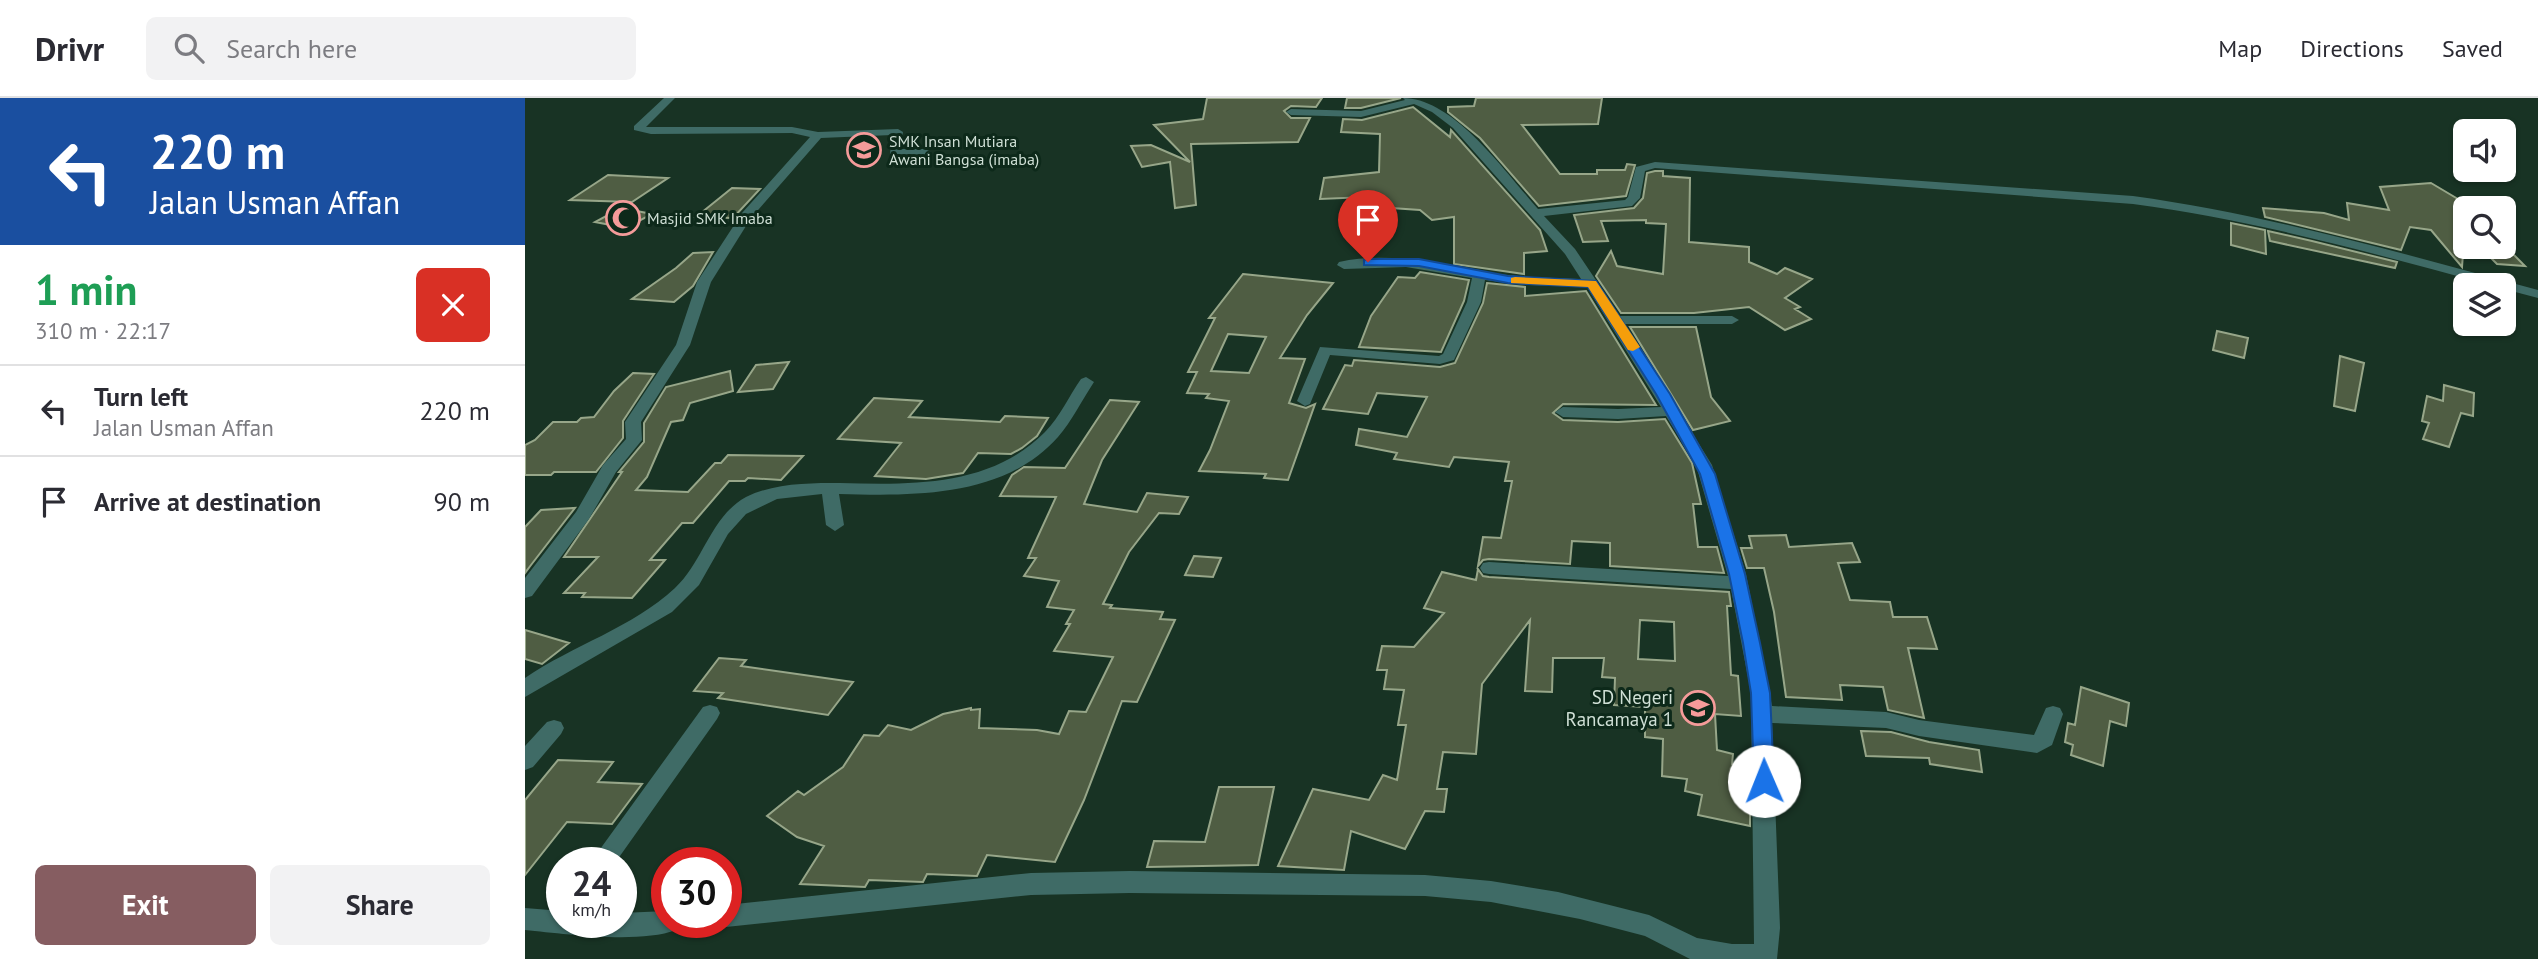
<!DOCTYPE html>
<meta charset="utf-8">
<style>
body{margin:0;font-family:"PT Sans",sans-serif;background:#f2f2f3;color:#2b2b33;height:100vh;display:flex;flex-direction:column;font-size:26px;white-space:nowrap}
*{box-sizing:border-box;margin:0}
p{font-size:23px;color:#7c7c81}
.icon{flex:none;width:38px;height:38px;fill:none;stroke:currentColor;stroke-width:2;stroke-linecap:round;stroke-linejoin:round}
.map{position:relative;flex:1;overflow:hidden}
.sheet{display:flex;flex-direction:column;background:#fff;width:525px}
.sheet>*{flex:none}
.top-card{background:#1a4fa0;color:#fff;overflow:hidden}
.fabs{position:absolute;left:1928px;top:21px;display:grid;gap:14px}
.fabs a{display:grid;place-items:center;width:63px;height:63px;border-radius:10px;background:#fff;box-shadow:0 2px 5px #0004;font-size:35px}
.speed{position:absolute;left:21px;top:749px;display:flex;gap:14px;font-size:35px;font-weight:700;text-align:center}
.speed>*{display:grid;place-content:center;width:91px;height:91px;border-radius:50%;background:#fff;box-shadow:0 2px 5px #0004;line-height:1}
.speed small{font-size:18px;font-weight:400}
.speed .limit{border:10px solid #d22;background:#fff;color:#111}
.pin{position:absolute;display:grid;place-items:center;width:60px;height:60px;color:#fff;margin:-72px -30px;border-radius:50% 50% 50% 0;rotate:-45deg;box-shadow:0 0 7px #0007}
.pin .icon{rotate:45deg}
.me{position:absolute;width:77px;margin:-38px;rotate:359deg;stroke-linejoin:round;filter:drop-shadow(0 0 5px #0008)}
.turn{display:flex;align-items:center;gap:24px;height:147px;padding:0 35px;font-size:32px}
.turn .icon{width:91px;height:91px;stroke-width:2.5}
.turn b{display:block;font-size:49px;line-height:60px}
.round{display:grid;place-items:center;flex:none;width:74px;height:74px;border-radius:10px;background:#f2f2f3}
.head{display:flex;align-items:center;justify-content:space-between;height:119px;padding:0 35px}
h1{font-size:42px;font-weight:700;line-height:52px;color:#1e9e55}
.action{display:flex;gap:14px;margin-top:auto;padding:14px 35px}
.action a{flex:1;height:80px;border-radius:10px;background:#865d61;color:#fff;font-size:28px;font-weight:700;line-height:80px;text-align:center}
.action a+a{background:#f2f2f3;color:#2b2b33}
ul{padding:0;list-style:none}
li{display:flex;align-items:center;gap:21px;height:91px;padding:0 35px;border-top:2px solid #e1e1e2}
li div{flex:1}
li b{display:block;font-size:26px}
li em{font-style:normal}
header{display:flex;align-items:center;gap:42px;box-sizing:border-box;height:98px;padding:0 35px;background:#fff;border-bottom:2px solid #e1e1e2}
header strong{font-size:33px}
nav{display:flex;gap:38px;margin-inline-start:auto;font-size:24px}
.search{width:490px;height:63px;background:#f2f2f3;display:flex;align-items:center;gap:18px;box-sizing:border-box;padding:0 24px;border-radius:10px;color:#7c7c81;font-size:26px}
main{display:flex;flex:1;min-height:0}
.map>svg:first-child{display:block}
.building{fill:#4f5d43;stroke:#97a689;stroke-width:2;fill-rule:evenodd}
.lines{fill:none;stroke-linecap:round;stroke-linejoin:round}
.minor{fill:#3f6b66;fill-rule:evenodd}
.route{fill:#1a73e8;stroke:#114b97;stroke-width:2}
.slow{fill:#f59e0b}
.labels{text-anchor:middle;stroke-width:6;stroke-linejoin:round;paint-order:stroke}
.far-poi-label{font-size:16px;fill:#cfdfd5;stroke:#0d291a;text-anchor:start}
.poi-label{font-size:19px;fill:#cfdfd5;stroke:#0d291a;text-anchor:end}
</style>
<header>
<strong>Drivr</strong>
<div class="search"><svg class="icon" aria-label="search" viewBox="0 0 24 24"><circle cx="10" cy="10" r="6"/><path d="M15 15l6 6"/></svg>Search here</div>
<nav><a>Map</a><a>Directions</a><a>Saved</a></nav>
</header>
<main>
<section class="sheet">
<div class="top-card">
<div class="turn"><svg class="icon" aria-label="left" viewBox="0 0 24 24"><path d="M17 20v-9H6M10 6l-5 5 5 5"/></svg><div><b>220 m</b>Jalan Usman Affan</div></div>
</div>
<div class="head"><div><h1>1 min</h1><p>310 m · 22:17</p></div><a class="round" style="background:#d93025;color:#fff"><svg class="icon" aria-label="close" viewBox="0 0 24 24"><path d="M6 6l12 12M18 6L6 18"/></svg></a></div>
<ul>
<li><svg class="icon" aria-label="left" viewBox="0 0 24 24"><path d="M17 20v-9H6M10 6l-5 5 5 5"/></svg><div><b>Turn left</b><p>Jalan Usman Affan</p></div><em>220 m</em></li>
<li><svg class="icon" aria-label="arrive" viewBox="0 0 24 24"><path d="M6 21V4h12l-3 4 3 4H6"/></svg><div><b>Arrive at destination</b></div><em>90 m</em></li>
</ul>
<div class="action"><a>Exit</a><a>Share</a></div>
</section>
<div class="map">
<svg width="2013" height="861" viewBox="0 0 2013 861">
<rect width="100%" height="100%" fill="#183324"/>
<path class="building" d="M682,0H797L791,9L766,8L759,13L766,20H785L773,44L666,46L671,107L650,110L645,64L617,69L606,48L626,47L665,64L629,27L678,21Z
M822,0H876L836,10H820Z
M951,0H1077L1073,26L997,27L1035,76H1072V72H1100L1102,66L1110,67L1101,98L1014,108L955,40L923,14V9L949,8Z
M888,9L925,39L926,32L1015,132L1022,153L999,155V176L929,166V119L907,122L895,112L852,109L853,104L842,105V99L795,101L799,80L854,74L855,36L816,34L818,21L837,22Z
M1130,73H1138V78L1165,80L1164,144L1224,149V164L1252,176L1260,170L1287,181L1260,200L1275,209L1270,211L1286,221L1260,232L1224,209L1169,215H1096L1071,178L1086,153L1092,168L1138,176L1141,126L1121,125V122L1076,123L1083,143L1058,144L1049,117L1109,110L1118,100L1122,75Z
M83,77L143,80L107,104L45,102Z
M1906,85L1948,110H1930L1941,131V149H1950L1955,158L1938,156L1937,169L1906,132L1885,129L1876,152L1740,119L1738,110L1799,115L1824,122L1822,105L1864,112L1855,89Z
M207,90L235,91L208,120L171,119Z
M96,110L127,116L101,130L70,124Z
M1706,125L1740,132L1741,156L1706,147Z
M1743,133L1787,143L1872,164L1870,170L1745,143Z
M1955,149H1981L2000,168L1972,166Z
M188,154L168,188L149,204L107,201L151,170L168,155Z
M895,174L944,182L939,203L916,254L834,249L846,218L873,179L890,180Z
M718,176L808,185L782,217L755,260L780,261L764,305L781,310L790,306L763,382L739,380L741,376L674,373L685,352L704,303L681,300L684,296L662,295L672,274H663L690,220H684ZM703,236L741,239L724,275L686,273Z
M962,185L1000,189V198L1061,193L1131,307L1038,306L1028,315L1038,322L1093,324L1140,321L1167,365L1176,406H1168L1173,449H1192L1199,475L1085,468V445L1047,443L1045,466L964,461L958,462L953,468L958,439L976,440L987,383H980L984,364L929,359L924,369L869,361L872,355L831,347L834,331L882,339L902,299L852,295L843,316L798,311L820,267L827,268L829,262L915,269L930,265L958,205Z
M1105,229H1171L1186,299L1205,323L1168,332Z
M1692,233L1723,240L1719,260L1688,252Z
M1815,258L1839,265L1830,313L1809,308Z
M264,264L248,291L213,294L231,267Z
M205,273L208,293L165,305L158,322L146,324L122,379L111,392L163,394L190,365H196L203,357L278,358L256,382L223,380L220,383H204L168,425H157L125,462H140L107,500L57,499L60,495H39L73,459H39L97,374H94L119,344V325L141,289Z
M108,275L129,276L98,323V340L71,374H29L26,377H0V347L10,342L28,324H52L56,320L69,319L89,293Z
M1919,287L1949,295L1948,318L1936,315L1924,349L1898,341L1904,325L1897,323L1902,298L1918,303Z
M349,300L397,303L384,319L475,324L480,318L523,320L512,338L497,350L486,356L453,355L438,375L401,381L350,378L376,345L313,341Z
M585,302L614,304L577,362L559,406L612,414L622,395L663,399L654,416L634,415L604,454L578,506L587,507L585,510L638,514L635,521L650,522L612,604L597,603L559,702L530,764L462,757L452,778L402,776L398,784L344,782L340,789L275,786L299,748L272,739L242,718L273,693L279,697L318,669L339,637L354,638L363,627L386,632L418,616L446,610V612L455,611L454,630L512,632L534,636L544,613L561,614L588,559L529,553L545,526H541L549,512L522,509L534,483L499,478L511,460H503L531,399L475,398L487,377L499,369L540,370Z
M50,410L6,467L0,475V429L16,412Z
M1261,437L1264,449L1327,445L1335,464L1313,465L1325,502L1365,504L1368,519H1402L1412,551L1383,550L1399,620L1363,612L1358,589L1315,587L1317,602L1261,599L1249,514L1239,470H1222L1216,450H1227L1224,438Z
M669,458L696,460L688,479L660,477Z
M953,471L958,478L964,479L1204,494L1206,508H1202L1206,577L1213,578L1216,618L1190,616L1192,652L1208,656L1207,666L1224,669L1218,704L1225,706V728L1173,717L1177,697L1160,693L1162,681L1137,678L1138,641L1120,639V609L1089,607L1090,580L1077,579L1079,560H1028L1027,594L1000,593L1005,522L957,586L951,656L918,654L912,691H922L919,714L900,713L880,751L826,733L819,772L753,768L788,691L844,702L858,677L872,682L881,627H873L879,592L859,591L862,572H852L857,548L889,549L919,515L899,510L917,474L951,482ZM1115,522L1149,524L1150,563L1113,561Z
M0,532L44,545L17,566L0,561Z
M194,560L221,562L216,568L328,584L303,617L193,600L198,595L169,593Z
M1556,589L1604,605L1601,628L1585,623L1578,668L1546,657L1548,647L1540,644L1543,625L1550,627Z
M1336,633L1366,634L1404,644L1454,652L1457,674L1405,666L1404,660L1341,658Z
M33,662L88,664L73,684L117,686L87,726L42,724L0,777V702Z
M694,689H749L733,767L622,769L629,743L680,744Z"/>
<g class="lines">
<path class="minor" d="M139,0H150L121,29H267L293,34L373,31L378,34L375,51H400L406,54L400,57L365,56L367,37L296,40L226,120L186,184L165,247L116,324L117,342L91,374L64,421L7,498L0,500V480L51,414L78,367L101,341L100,324L151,247L172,184L217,115L285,39L267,35L126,36L109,32V28Z
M878,0C929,0 981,75 1013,111L1100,102L1103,99L1111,69L1130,64L1608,98C1746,117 1879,156 2013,192V200L1979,191V187H1965C1847,155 1730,122 1608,106L1130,70L1120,73L1115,100L1107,108L1019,118L1050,151L1095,218H1207L1214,222L1207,226H1100L1187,367L1221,476L1247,608L1361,614L1394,622L1509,637L1521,610L1528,608L1535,610L1538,616L1527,647L1512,655L1394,638L1361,630L1247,625L1255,830L1252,861H1165L1120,838L1055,821L966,804L900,798L605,795L506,797L201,829L193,826L201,824V807L506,775L605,773L900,777L966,783L1033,794L1124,817L1172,840L1207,846H1229L1226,595L1206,491L964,476L958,475L955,470L958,465L964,464L1203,478L1171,367L1141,318L1093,321L1038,319L1030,314L1038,309L1093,311L1136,309L1062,189L1002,187L960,182L956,204L929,262L915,266L805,257L785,306L780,308L772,303L795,249L914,258L918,256L942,204L947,180L881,169L819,171L812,167L814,164C862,153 912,166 959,174C991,179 1024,180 1056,181L1040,156L928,30L907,14L889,6L836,19L766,17L761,14L766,11L836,13L880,2Z
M561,279L569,284C557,302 547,323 533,339C479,400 389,398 314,396L319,427L310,433L301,427L297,396L252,401L221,416L203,436L174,487L147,514L0,599V580C48,547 107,530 150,490C179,463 185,419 221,399C249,385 285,385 315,385C387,387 466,389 520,334C535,319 544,298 556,281Z
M185,607L192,609L195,615L192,621L90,765H65L178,609Z
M29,622L36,624L39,630L36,636L8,669L0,672V648L22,624Z
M0,810L37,813V824H96V815L142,813V824H154L151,832C114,846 40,836 0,832Z"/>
</g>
<path class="route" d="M843,161H894L983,178L1071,183L1145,296L1190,376L1220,476L1235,545L1245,595L1249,683L1246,689L1239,692L1232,689L1229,683L1226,595L1218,545L1204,476L1175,376L1131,296L1063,189L983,185L894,168L839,167V162Z"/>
<path class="slow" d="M990,179L1071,183L1115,249L1108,253L1103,252L1063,189L986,185V180Z"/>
<defs>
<g id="school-ring" transform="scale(1.75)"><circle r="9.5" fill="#0d291a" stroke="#f59b9a" stroke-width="1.5"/><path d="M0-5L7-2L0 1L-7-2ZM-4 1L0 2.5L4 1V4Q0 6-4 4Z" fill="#f59b9a"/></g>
<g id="mosque-ring" transform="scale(1.75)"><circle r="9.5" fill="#0d291a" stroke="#f59b9a" stroke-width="1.5"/><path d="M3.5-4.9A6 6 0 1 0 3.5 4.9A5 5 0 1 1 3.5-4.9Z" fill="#f59b9a"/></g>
</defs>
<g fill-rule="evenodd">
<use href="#school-ring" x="339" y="52"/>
<use href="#mosque-ring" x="98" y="120"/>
<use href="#school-ring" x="1173" y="610"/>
</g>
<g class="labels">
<g class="far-poi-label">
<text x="364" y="49">SMK Insan Mutiara<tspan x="364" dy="18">Awani Bangsa (imaba)</tspan></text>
<text x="122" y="126">Masjid SMK Imaba</text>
</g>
<g class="poi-label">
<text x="1148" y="606">SD Negeri<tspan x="1148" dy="22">Rancamaya 1</tspan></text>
</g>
</g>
</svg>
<div class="fabs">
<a><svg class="icon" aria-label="sound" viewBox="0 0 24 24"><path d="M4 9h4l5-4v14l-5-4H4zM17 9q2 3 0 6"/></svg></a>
<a><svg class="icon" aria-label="search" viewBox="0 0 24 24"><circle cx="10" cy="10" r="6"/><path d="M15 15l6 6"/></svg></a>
<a><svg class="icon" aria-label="layers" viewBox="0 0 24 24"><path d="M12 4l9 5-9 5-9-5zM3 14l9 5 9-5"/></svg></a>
</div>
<div class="speed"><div>24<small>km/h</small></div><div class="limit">30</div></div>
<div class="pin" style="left:843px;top:164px;background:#d93025"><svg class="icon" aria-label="arrive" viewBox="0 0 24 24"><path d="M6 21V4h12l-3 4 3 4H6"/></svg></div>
<svg class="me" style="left:1239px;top:683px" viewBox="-20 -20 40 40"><circle r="19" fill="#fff"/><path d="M0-13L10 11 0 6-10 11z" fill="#1a73e8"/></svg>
</div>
</main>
